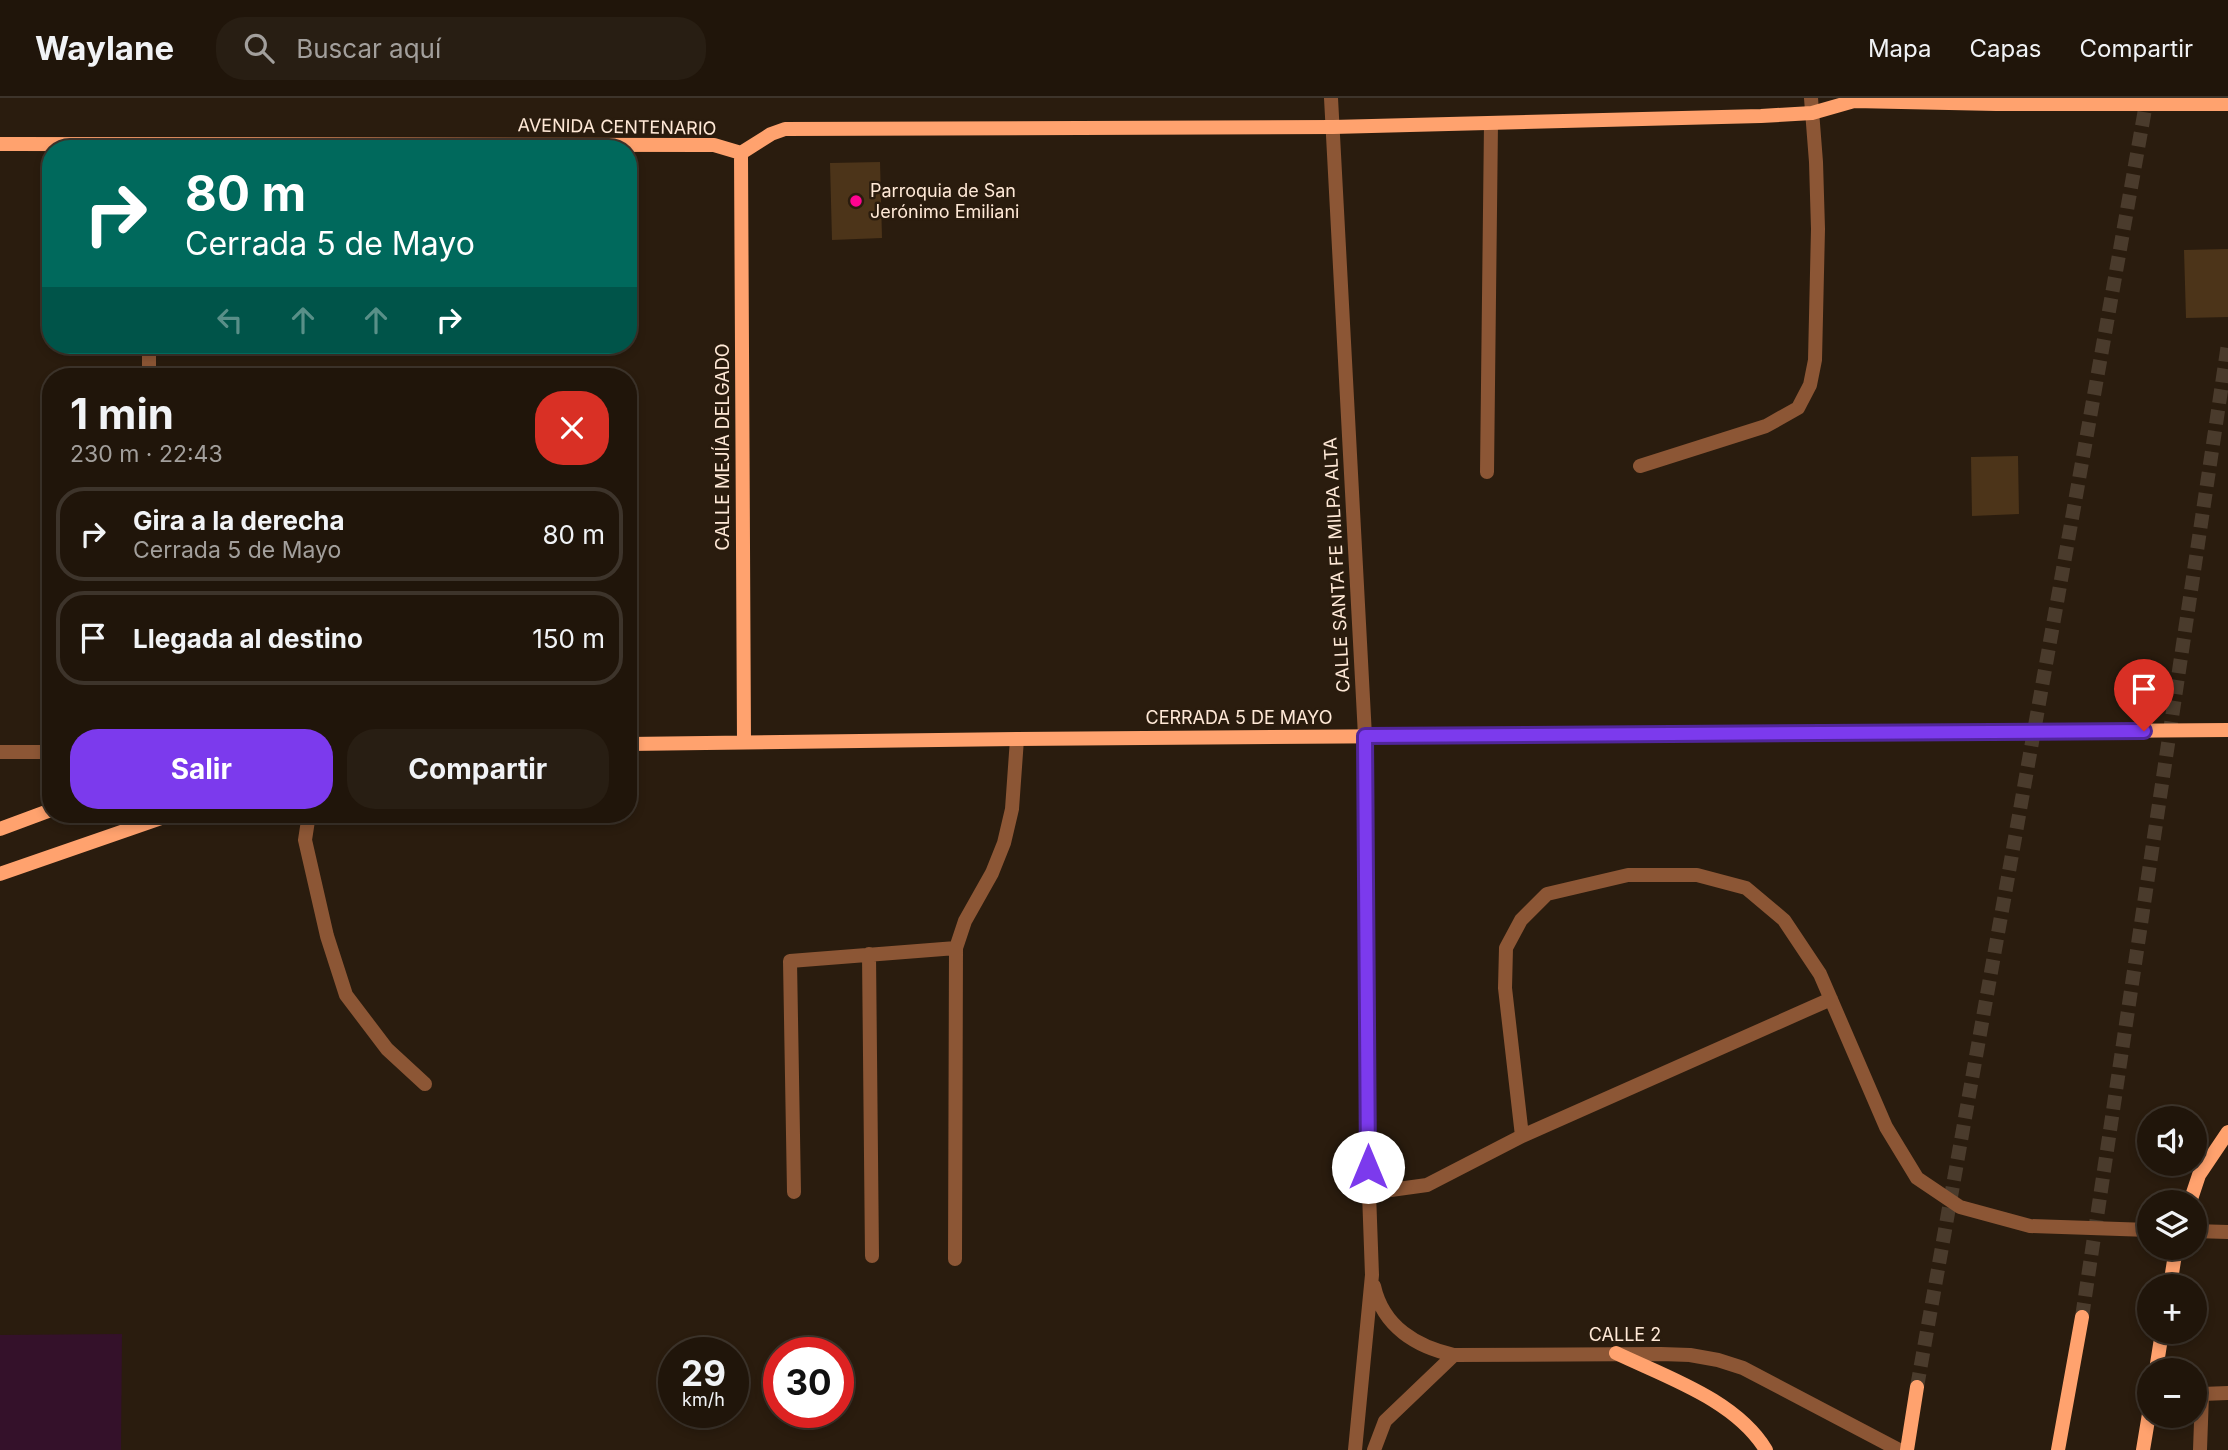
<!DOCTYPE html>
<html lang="es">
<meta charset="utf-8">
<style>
body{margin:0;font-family:Inter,sans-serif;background:#281e13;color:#f1f3f6;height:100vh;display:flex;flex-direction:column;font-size:26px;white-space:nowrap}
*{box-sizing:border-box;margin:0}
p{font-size:23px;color:#a29f9c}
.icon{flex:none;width:38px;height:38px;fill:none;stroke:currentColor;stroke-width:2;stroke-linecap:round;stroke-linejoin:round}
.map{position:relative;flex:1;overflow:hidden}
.drawer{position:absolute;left:42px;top:270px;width:595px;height:455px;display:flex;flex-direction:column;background:#20150a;border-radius:28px;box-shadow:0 4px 10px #0003,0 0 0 2px #3d342b}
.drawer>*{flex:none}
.top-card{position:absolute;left:42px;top:42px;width:595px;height:214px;border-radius:28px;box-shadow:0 4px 10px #0003,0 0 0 2px #3d342b;background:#00695c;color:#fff;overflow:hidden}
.tools{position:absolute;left:2137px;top:1008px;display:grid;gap:14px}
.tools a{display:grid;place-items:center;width:70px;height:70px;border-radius:50%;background:#20150a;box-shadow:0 4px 10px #0003,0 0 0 2px #3d342b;font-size:35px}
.speed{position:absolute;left:658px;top:1239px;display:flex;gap:14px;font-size:35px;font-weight:700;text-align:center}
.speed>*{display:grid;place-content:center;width:91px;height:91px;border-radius:50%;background:#20150a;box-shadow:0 4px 10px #0003,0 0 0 2px #3d342b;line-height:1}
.speed small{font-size:18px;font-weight:400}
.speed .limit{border:10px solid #d22;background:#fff;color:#111}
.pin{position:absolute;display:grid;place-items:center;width:60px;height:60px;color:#fff;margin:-72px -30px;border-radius:50% 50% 50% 0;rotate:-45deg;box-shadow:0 0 7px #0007}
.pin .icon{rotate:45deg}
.me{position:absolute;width:77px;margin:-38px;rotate:0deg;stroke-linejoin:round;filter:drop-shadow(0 0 5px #0008)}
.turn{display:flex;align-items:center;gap:24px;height:147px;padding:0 28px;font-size:32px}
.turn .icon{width:91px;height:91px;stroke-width:2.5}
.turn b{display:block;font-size:49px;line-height:60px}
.lanes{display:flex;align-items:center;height:66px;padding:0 28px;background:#0003;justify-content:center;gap:35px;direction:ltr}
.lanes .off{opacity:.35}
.round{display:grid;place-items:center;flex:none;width:74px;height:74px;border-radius:28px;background:#281e13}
.head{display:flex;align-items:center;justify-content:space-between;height:119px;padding:0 28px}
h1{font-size:42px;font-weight:700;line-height:52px}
.button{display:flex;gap:14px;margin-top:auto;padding:14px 28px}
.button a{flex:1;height:80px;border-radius:28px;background:#7c3aed;color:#fff;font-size:28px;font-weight:700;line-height:80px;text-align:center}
.button a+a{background:#281e13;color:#f1f3f6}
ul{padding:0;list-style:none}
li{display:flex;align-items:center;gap:21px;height:94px;margin:0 14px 10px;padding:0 14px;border:4px solid #3d342b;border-radius:28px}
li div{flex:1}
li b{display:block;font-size:26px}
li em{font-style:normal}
header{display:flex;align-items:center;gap:42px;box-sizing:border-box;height:98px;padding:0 35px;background:#20150a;border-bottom:2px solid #3d342b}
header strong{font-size:33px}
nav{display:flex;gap:38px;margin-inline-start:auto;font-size:24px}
.search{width:490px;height:63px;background:#281e13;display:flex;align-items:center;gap:18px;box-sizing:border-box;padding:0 24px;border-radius:28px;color:#a29f9c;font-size:26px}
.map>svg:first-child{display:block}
.green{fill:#34112a}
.building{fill:#4c3419}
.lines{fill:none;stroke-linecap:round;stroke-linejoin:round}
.secondary-tunnel{stroke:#4a3b2c;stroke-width:14;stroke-dasharray:14 7;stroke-linecap:butt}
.lane{stroke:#8c5635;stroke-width:14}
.street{stroke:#8c5635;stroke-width:14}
.secondary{stroke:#ffa26e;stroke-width:14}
.route-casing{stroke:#51269a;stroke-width:18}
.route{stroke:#7c3aed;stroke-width:12}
.poi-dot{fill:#ff0391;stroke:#2a1c0e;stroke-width:2.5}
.labels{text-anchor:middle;stroke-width:5;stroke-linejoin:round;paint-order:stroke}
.street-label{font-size:18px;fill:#ffe9d7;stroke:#2a1c0e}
.poi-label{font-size:18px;fill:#ffe9d7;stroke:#2a1c0e;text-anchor:start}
</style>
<header>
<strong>Waylane</strong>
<div class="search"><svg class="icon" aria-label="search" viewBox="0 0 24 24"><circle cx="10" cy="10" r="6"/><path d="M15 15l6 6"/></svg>Buscar aquí</div>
<nav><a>Mapa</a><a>Capas</a><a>Compartir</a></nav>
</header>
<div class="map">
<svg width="2228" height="1352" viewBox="0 0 2228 1352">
<rect width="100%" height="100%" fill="#2a1c0e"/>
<path class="green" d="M122,1236L121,1352H0V1237Z"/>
<path class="building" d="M880,64L882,140L832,142L830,65Z
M2228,151V219L2186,220L2184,152Z
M2018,358L2019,416L1972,418L1971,359Z"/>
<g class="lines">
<path class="secondary-tunnel" d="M2082,1219L2228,246
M1917,1289L2147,0"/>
<path class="lane" d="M149,278V247
M1640,368L1766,328L1798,310L1810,287L1815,262L1818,131L1816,64L1811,0
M1487,374L1491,25
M309,716L305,742L327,838L346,897L387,951L425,986
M869,856L872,1158
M1522,1038L1505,890L1506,850L1521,822L1547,796L1628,777H1697L1746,790L1784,822L1820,876L1886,1029L1917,1080L1960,1109L2030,1128L2149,1132
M794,1094L790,863L956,850
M1369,1095L1427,1087L1522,1038L1831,901
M2194,1133L2228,1134
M955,1161L956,850L965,823L992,775L1004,745L1012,711L1017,641"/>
<path class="street" d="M1331,0L1365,638L1369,1095L1372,1177L1355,1352
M0,654H51
M1374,1188C1383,1229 1417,1249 1454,1257L1661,1256L1690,1257L1718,1262L1743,1270L1899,1352
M1374,1352L1385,1323L1454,1257
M2200,1352L2202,1296L2228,1295"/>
<path class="secondary" d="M0,46L714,47L741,55L771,36L785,31L1333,29L1761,18L1812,15L1854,3L1996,6H2228
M741,55L744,644
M628,646L1017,641L2228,632
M0,731L51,712
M0,776L173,716
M2190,1104L2199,1077L2228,1034
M2170,1188L2176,1150
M1616,1255C1666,1279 1736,1302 1766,1352
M2156,1272L2162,1234
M1907,1352L1917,1289
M2058,1352L2082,1219
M2143,1352L2149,1316"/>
</g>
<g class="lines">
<g class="route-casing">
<path id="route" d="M1368,1069L1365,638L2144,633"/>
</g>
<use href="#route" class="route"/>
</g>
<circle class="poi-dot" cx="856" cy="103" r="7"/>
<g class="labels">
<g class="street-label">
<text transform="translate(617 29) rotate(1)" y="6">AVENIDA CENTENARIO</text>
<text transform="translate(723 349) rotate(-90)" y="6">CALLE MEJÍA DELGADO</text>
<text transform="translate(1337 467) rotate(-93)" y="6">CALLE SANTA FE MILPA ALTA</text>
<text x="1239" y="626">CERRADA 5 DE MAYO</text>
<text x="1625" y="1243">CALLE 2</text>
</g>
<g class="poi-label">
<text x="870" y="99">Parroquia de San<tspan x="870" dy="21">Jerónimo Emiliani</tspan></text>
</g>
</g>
</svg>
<div class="tools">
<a><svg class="icon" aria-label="sound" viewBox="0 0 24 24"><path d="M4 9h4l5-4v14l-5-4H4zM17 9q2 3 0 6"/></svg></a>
<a><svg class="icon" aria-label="layers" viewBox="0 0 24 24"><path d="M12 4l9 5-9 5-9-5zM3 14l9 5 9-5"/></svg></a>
<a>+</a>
<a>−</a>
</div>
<div class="speed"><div>29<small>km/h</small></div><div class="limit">30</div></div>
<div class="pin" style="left:2144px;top:633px;background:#d93025"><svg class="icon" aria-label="arrive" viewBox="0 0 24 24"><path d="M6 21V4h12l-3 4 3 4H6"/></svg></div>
<svg class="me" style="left:1368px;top:1069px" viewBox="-20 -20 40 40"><circle r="19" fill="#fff"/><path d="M0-13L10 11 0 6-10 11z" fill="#7c3aed"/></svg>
<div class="top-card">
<div class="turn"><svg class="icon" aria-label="right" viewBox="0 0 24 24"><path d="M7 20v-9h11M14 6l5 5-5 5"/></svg><div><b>80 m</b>Cerrada 5 de Mayo</div></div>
<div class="lanes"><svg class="icon off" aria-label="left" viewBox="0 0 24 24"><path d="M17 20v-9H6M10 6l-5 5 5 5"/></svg><svg class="icon off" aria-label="ahead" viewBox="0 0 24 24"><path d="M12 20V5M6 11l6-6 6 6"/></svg><svg class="icon off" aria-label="ahead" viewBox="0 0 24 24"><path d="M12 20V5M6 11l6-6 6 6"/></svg><svg class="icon" aria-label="right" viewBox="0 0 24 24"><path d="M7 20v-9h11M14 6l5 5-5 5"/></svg></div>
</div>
<section class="drawer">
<div class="head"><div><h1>1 min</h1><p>230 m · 22:43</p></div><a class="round" style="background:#d93025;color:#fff"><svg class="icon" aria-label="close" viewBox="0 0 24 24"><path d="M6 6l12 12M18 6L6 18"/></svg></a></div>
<ul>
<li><svg class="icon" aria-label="right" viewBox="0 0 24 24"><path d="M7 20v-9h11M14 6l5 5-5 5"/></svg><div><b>Gira a la derecha</b><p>Cerrada 5 de Mayo</p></div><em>80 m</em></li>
<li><svg class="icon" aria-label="arrive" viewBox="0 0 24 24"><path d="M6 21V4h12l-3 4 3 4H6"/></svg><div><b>Llegada al destino</b></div><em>150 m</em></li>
</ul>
<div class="button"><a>Salir</a><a>Compartir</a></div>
</section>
</div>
